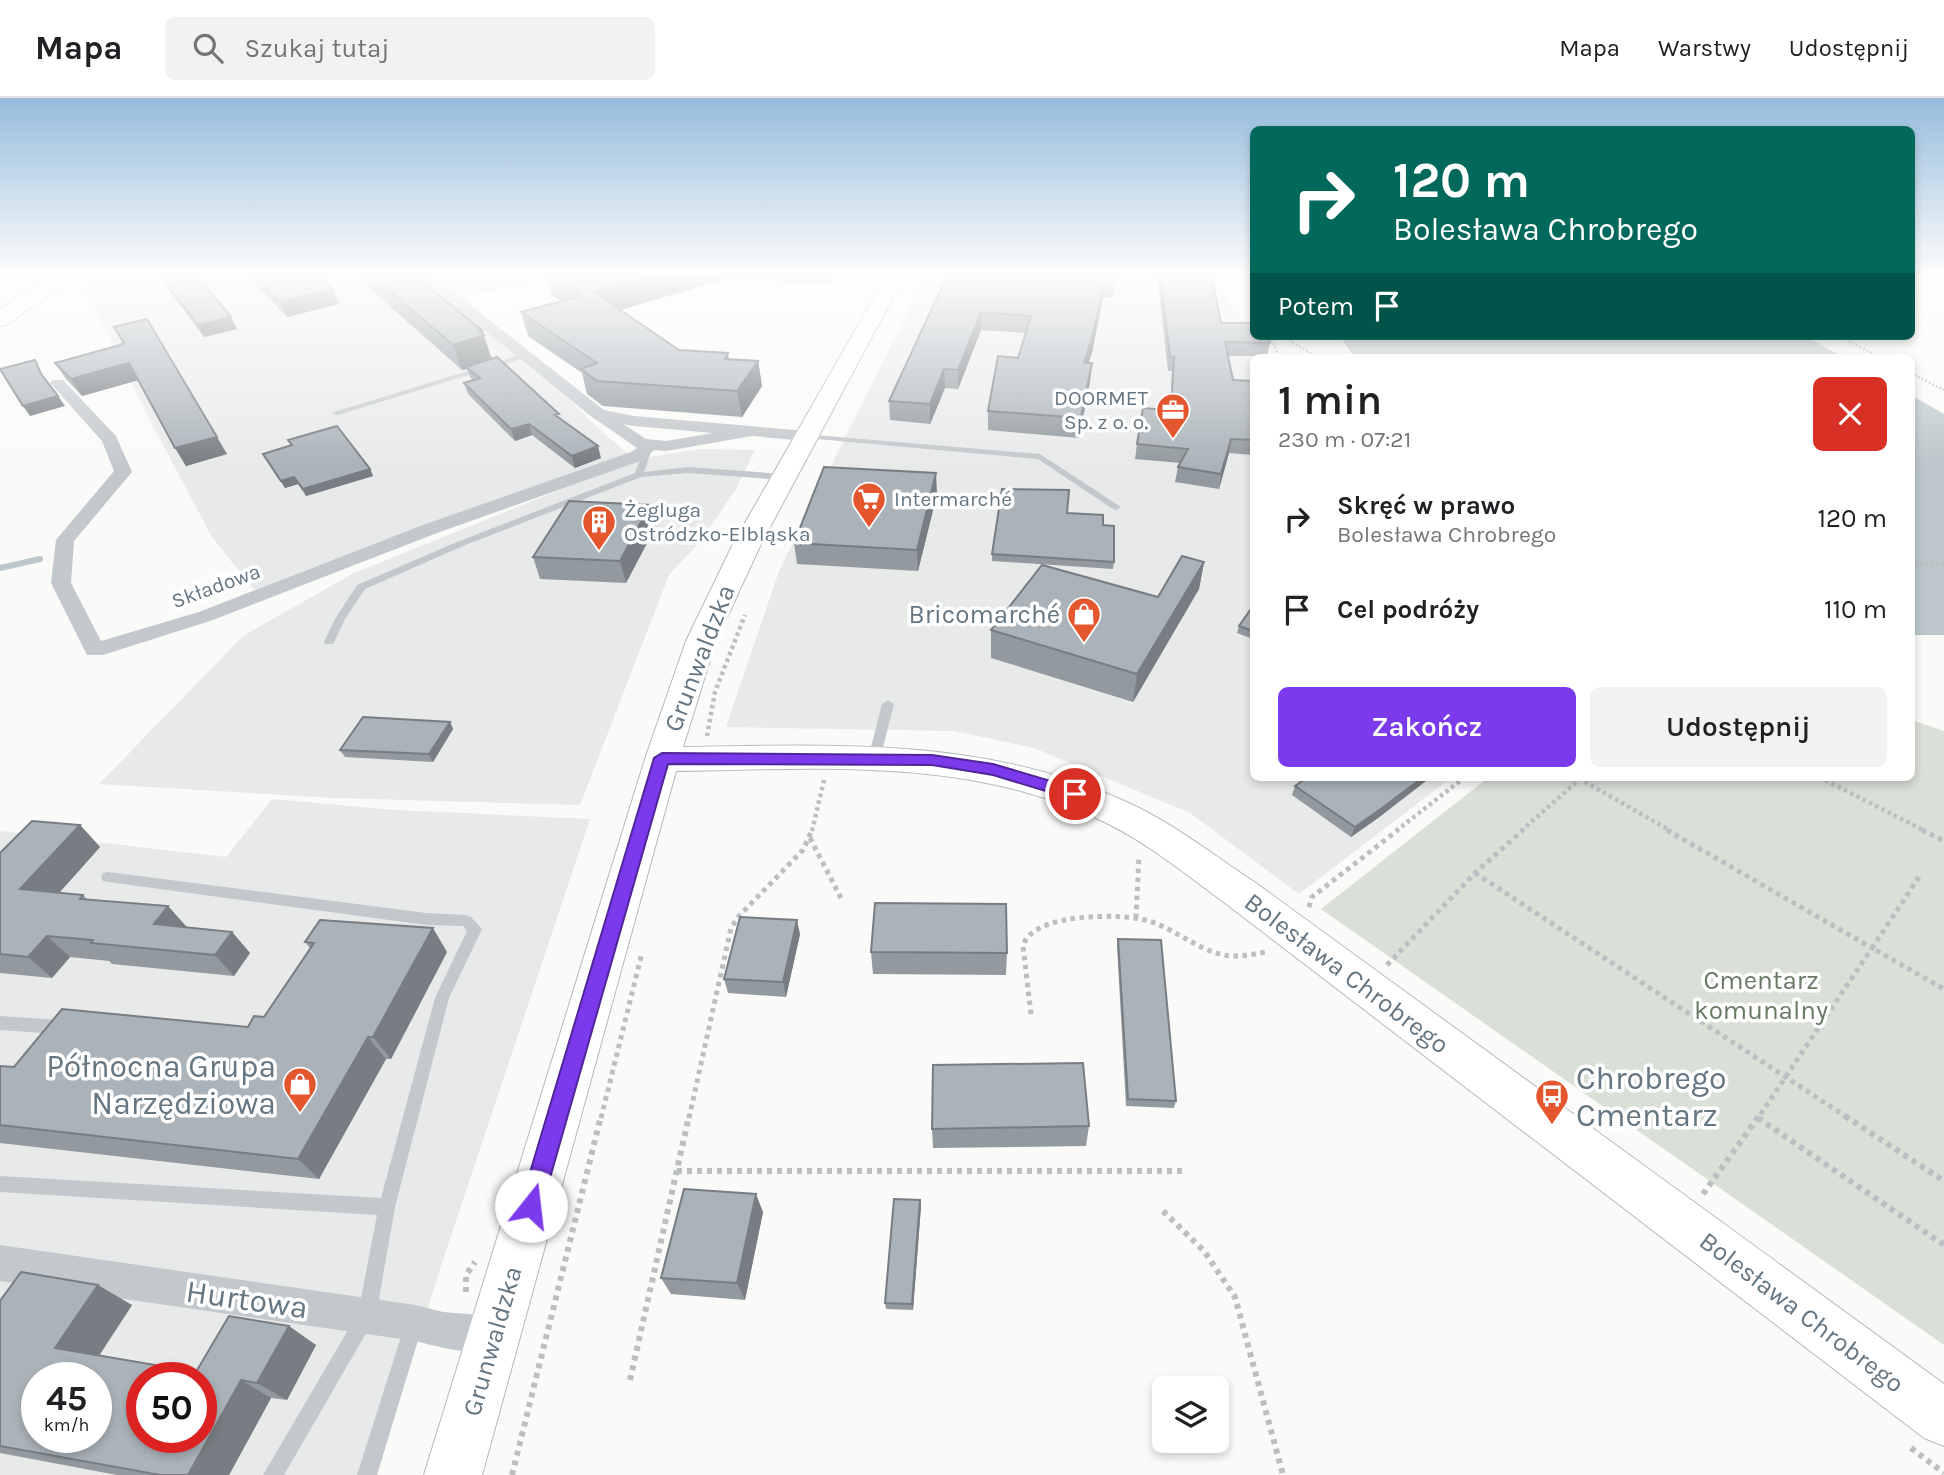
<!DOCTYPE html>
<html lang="pl">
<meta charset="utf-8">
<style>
body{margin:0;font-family:Karla,sans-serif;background:#f2f2f2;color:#202124;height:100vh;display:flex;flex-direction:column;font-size:26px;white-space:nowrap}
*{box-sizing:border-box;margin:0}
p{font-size:23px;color:#757577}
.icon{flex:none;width:38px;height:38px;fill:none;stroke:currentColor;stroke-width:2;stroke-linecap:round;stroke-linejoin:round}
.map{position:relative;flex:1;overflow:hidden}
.details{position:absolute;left:1250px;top:256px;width:665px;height:427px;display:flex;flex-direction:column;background:#fff;border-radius:10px;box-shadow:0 4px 10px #0003}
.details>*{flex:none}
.top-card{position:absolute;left:1250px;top:28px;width:665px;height:214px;border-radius:10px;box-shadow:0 4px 10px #0003;background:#00695c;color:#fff;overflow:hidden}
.fabs{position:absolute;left:1152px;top:1278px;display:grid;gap:14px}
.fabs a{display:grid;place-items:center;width:77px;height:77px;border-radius:10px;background:#fff;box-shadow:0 4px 10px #0003;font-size:35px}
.speed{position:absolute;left:21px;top:1264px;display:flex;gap:14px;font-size:35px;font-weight:700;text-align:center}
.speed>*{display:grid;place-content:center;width:91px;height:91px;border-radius:50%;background:#fff;box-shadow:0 4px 10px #0003;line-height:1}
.speed small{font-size:18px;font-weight:400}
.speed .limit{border:10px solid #d22;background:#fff;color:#111}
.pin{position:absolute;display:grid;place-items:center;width:60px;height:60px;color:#fff;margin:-30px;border:4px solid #fff;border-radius:50%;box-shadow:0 2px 7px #0007}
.me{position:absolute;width:77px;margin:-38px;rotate:16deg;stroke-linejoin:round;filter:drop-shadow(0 0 5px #0008)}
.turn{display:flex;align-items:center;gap:24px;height:147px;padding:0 28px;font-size:32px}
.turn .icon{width:91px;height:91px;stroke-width:2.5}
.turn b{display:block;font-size:49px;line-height:60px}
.then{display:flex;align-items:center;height:66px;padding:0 28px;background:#0003;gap:14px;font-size:26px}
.round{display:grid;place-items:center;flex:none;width:74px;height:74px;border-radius:10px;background:#f2f2f2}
.summary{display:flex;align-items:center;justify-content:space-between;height:119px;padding:0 28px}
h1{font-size:42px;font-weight:600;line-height:52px}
.cta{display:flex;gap:14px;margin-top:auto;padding:14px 28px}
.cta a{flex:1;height:80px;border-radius:10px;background:#7c3aed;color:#fff;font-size:28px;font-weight:600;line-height:80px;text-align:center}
.cta a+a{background:#f2f2f2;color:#202124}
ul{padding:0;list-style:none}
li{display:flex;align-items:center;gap:21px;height:91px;padding:0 28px}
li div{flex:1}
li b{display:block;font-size:26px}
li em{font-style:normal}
header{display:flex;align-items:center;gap:42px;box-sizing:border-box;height:98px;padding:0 35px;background:#fff;border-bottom:2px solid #e0e0e0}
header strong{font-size:33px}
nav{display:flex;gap:38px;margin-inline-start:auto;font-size:24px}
.search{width:490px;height:63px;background:#f2f2f2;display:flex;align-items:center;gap:18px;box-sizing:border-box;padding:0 24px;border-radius:10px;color:#757577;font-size:26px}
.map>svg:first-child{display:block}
.built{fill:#e8e9e9;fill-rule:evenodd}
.green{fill:#dadfd7}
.water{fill:#bbc7cb}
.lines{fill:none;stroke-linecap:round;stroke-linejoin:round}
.stream{stroke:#bbc7cb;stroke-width:6}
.secondary-casing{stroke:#b3babf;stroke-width:2}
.highway-casing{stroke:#b4b9bd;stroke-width:2}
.path-far4{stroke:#bbbfc2;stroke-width:2.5;stroke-dasharray:2 2;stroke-linecap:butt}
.path-far3{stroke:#bbbfc2;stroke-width:3.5;stroke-dasharray:2.5 2.5;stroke-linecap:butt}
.path-far2{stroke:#bbbfc2;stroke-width:4.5;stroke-dasharray:3.5 3.5;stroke-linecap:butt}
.path-far1{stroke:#bbbfc2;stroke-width:5;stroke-dasharray:4.5 4.5;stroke-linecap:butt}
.path{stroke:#bbbfc2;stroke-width:6;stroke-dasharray:5 5;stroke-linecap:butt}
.lane{fill:#c3c8cc;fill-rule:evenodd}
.street{fill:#c3c8cc;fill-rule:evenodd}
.secondary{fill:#fff;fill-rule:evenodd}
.highway{fill:#fff;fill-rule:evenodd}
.wall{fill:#929a9f}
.shaded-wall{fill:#777d82}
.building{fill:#aab3b9;stroke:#777d82;stroke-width:2;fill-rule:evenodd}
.route{fill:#7c3aed;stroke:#51269a;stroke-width:2}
.labels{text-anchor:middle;stroke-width:7;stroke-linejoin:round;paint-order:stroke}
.far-poi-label{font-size:21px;fill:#657683;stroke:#fff;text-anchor:start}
.far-street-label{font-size:21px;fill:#657683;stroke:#fff}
.poi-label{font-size:26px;fill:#657683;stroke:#fff;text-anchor:end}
.street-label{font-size:26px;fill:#657683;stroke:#fff}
.park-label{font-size:26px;fill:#687a64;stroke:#fff}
.near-poi-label{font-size:32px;fill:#657683;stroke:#fff;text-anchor:end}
.near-street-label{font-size:32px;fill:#657683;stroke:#fff}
</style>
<header>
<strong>Mapa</strong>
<div class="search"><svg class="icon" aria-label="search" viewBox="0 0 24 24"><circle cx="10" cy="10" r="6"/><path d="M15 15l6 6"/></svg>Szukaj tutaj</div>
<nav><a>Mapa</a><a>Warstwy</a><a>Udostępnij</a></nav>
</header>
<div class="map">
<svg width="1944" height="1377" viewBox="0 0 1944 1377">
<rect width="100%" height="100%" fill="#fafaf8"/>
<path class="built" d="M104,175H430L464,198L594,326L630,358L255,493L212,439L154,330L83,188Z
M927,175H1209L1267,259H1253V679H1452L1299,796L1190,715L1034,650L954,633L726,629L779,473Z
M700,351L755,352L736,391L700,444L669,477L580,707L334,700L99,686L243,538L352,476L636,361Z
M272,701L395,712L590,721L440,1171L376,1377H0V733L226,759ZM37,1279H96V1339H37ZM142,1279H201V1339H142Z"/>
<path class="green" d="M430,175H558L521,187L464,198Z
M1911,622L1944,633V1247L1321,811L1489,679H1911Z"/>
<path class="water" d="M1340,238H1805L1843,259H1354Z
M1911,297L1944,316V537H1911Z"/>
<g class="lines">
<path class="stream" d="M0,470L40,461"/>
<g class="secondary-casing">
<path id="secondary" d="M888,175H906L761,446L716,543L683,649C833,647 982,639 1122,702C1169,722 1210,755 1253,783L1944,1286V1348L1924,1340L1225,805C1184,775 1143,741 1096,720C964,659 818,671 676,673L482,1377H424L645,661L686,543L733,446Z"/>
</g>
<g class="highway-casing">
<path id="highway" d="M57,175H81L8,226L0,228V211Z"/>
</g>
<path class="path-far4" d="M1247,175L1253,183
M1269,238L1280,259
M1282,238L1317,259
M1838,238L1880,259
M1911,275L1944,292"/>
<path class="path-far3" d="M1911,466H1944"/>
<path class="path-far2" d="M707,638L715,594L745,517
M1819,679L1925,733
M812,733L824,682
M1396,733L1465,679
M1521,733L1580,681L1671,733"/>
<path class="path-far1" d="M1667,732L1872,850L1758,1020
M1922,732L1944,743
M810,740L842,802
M1475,775L1848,1020
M1919,779L1872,850L1944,891
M1309,809L1312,799L1398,732
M1136,820L1139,758
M1387,867L1475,775L1523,732
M1031,916L1023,848C1032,814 1122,815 1149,823C1175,831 1196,851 1224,857C1238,860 1253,856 1267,854
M601,1020L642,855
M689,1020L731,830L739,818L803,752L812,732"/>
<path class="path" d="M1845,1018L1944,1083
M1758,1020L1944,1147
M677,1073H1182
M1703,1096L1759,1018
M1163,1113L1204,1153L1235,1199L1283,1377
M466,1194V1177L475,1164
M630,1282L689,1018
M1911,1350L1944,1375
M512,1377L601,1018"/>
<path class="lane" d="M523,256L530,258L338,317L331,315Z
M803,336L1040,356L1121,409L1116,412L1113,411L1038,361L806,340L802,338Z
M649,345L653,348L644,374L688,369L784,376L788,379L784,382L688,375L641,379L463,448L365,491L345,521L333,546H325L324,544L335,521L357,487L457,444L635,375L645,348Z
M888,602L894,606L880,661L874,665L868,661L882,606Z
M108,774L426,815L466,817L471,819L482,831L449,900L395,1109L376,1218L284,1377H263L358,1215L377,1117L0,1094V1078L381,1100L435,900L467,833L463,828L426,827L108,784L103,783L101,779L103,775Z
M0,918L59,922L64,924L66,929L64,934L59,936L0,932Z
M413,1220L419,1223L422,1229L377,1377H357L404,1229L407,1223Z"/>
<path class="street" d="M415,175H429L604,312L634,318L806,333L814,338L806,343L752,338L666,353L654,352L643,362L437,435L213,522L103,557H87L51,485L56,442L114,373L102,343L53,288L50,285L53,282H63L116,338L132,374L74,443L71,485L101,543L199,514L423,427L631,354L637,350L588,316ZM623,326L634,328L713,335L666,343L646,341Z
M1921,175H1937L1940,178L1933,182Z
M0,1147L415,1207L443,1214L493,1218L506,1223L511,1236L506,1249C479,1260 443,1250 415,1243L0,1183Z"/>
<use href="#secondary" class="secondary"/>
<use href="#highway" class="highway"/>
</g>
<path class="wall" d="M156,175H195L237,231L204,239Z
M245,175H315L339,206L287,219Z
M362,175H412L482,232L492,261L560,321L601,360L575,370L532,337L515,343L468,296L464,285L473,282L470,279L467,271L462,272L368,189Z
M545,175H836L829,187L729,180L620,212L679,252L728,255L729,261L758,263L762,288L742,319L603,308L587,296L582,275L528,238L521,214L561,203L551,196Z
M1117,175L1113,199H1103L1092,255L1088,265L1090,284L1079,340L988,332V313L1018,260L1025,235L981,232L958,291L945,290L930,326L890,322L889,303L957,181Z
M1157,175H1211L1221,225L1270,245L1267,258H1228L1233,282L1253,283V357L1229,355L1219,391L1175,384L1178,369L1180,365L1135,361L1137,346L1170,312L1172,273H1168Z
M120,247L227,356L186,368L138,282L82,298L66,281L55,265Z
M288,342L370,371L373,378L306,398L298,386L285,390L263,356L291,347Z
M937,396L918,473L797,466L794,445Z
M1067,415L1103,427L1114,464L1113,471L992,463V456Z
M656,428L626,485L540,481L533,459Z
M1204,464L1199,491L1133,604L991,560V532L1158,499Z
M1253,508V541L1237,535L1239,528Z
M450,624L453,631L433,664L345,659L340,652Z
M1308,679H1431L1378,720L1351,739L1292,697L1295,688Z
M80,727L100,749L59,795L83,797L87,801L168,808L187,829L232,834L250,855L234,878L112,866L109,863L70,859L52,880L0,875V755Z
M800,836L786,899L728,895L724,881Z
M1118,841L1176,1003L1174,1010L1126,1008L1117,848Z
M305,844L447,854L391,961H386L319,1081L0,1045V968L14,969L248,929L264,919L310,850Z
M871,854L1007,855L1006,877L873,876Z
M1089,1028L1086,1048L933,1050L932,1031Z
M920,1102L921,1108L913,1212L886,1211L885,1205Z
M763,1114L745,1202L671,1196L661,1180Z
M0,1203L132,1207L99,1258L196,1274L316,1247L287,1302L271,1300L229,1377H117L0,1355Z"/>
<path class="shaded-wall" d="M663,175H729V180L599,218L594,194Z
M828,175H836L829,187Z
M1116,175H1117L1113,199L1115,182Z
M1105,181L1103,199L1092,255L1082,284L1084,265Z
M333,191L339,206L287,219L280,204Z
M981,214V232L958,291V272Z
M231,219L237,231L204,239L198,227Z
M479,232H482L492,263L466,269L467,271L462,272L453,247Z
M758,263L762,288L742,319L737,293Z
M129,265L139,282L82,298L71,281Z
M1092,265L1090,284L1079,340L1081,320Z
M944,271L945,290L930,326V306Z
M58,298L65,308L30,318L23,308Z
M529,326L532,337L515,343L511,331Z
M217,339L227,356L186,368L175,350Z
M1231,341L1229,355L1219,391L1221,376Z
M598,348L601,360L575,370L572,358Z
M370,371L373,378L306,398L303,391Z
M936,375L937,396L918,473L917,452Z
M294,379L298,386L285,390L281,383Z
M650,407L656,428L626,485L620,463Z
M1204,464L1199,491L1133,604L1137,576Z
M450,624L453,631L433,664L429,656Z
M1423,679H1431L1378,720L1351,739L1355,729Z
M80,727L100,749L43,813L20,791Z
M168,808L187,830L154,826Z
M797,822L800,836L786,899L783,884Z
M433,830L447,854L391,961L373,939Z
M232,834L250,855L234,878L215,857Z
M47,838L70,859L52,880L28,859Z
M368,939L386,961L319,1081L298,1061Z
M756,1096L763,1114L745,1202L737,1185Z
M920,1102L921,1108L913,1212L912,1206Z
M98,1187L132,1207L92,1268L55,1250Z
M289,1228L316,1247L287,1302L257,1285Z
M241,1282L271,1300L229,1377H188Z"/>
<path class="building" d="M159,175H195L231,219L198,227Z
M252,175H315L333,191L280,204Z
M369,175H412L482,232H479L484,237L453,247Z
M548,175H663L594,194L679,252L728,255L725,261L758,263L737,293L597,283L581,271L597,265L521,214L581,198Z
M960,175H1116L1115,182L1105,181L1093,236L1084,265H1092L1081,320L988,313L998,258L1018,260L1031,218L981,214L958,272L944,271L930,306L889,303L946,180L957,181Z
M1160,175H1211L1221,225H1253V238H1267L1270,245L1225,244L1233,282L1253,283V342L1231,341L1221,376L1178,369L1188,351L1137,346L1143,310L1171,312L1174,259H1170Z
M147,221L217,339L175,350L129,265L71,281L55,265L120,247L124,245L114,229Z
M497,259L559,316L555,317L598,348L572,358L529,326L511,331L464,285L480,280L466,269Z
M35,262L41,276L58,298L23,308L0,271Z
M337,328L370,371L303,391L294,379L281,383L263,356L292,347L288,342Z
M824,369L936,375L917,452L794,445Z
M1002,391L1069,392L1067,415L1103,417V427L1114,428V464L992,456Z
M569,403L650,407L620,463L533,459Z
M1182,458L1204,464L1137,576L991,532L1042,467L1158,499Z
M1253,508V533L1239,528Z
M363,619L450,624L429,656L340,652Z
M1308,679H1423L1382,710L1355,729L1295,688Z
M32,723L80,727L20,791L83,797L80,801L168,808L154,826L232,834L215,857L91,845L93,842L47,838L28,859L0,856V755Z
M875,805L1006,806L1007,855L871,854Z
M740,819L797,822L783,884L724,881Z
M320,822L433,830L373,939H368L298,1061L0,1027V968L14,969L62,911L248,929L254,918L264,919L314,845L305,844Z
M1118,841L1161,842L1176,1003L1128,1001Z
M1083,965L1089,1028L932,1031L933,967Z
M684,1091L756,1096L737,1185L661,1180Z
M894,1101L920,1102L912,1206L885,1205Z
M21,1174L98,1187L55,1250L196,1274L229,1218L289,1228L257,1285L241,1282L188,1377H160L0,1348V1203ZM37,1279H96V1339H37ZM142,1279H201V1339H142Z"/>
<linearGradient id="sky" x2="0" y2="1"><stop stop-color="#96bcdc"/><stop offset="0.48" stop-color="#fdfdfc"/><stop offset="1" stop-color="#fdfdfc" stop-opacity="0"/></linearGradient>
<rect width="1944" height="368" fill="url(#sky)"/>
<path class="route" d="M662,655L932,657L993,666L1081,692L1083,696L1075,702L993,677L932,667L668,666L542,1108L539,1116L531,1119L523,1116L520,1108L654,660Z"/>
<defs>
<g id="office-pin" transform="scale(1.75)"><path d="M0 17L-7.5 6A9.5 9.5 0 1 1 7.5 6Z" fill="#e4572e" stroke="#fff"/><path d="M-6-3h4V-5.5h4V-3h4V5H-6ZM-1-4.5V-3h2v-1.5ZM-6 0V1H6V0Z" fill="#fff"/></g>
<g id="supermarket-pin" transform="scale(1.75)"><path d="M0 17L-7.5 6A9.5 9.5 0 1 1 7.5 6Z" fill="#e4572e" stroke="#fff"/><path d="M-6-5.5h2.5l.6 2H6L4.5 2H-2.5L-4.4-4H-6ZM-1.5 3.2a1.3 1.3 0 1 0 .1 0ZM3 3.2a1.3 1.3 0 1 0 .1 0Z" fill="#fff"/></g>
<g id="building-pin" transform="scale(1.75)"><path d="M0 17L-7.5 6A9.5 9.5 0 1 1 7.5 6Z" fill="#e4572e" stroke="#fff"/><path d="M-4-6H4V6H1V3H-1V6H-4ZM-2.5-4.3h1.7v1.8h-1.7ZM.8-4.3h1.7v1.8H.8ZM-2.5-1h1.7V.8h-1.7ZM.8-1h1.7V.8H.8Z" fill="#fff"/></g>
<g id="shop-pin" transform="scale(1.75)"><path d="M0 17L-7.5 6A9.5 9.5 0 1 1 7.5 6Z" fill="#e4572e" stroke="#fff"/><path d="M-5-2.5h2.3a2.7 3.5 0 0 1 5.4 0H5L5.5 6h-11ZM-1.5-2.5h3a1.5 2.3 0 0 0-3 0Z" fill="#fff"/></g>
<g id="bus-pin" transform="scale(1.75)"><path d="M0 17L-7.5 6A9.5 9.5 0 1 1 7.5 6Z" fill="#e4572e" stroke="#fff"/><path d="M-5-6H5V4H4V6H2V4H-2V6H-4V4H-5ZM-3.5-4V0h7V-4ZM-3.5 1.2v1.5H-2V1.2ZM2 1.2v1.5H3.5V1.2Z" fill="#fff"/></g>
</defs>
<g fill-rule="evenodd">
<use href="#office-pin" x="1173" y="312"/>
<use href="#supermarket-pin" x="869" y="401"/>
<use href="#building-pin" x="599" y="424"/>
<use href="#shop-pin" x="1084" y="516"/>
<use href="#shop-pin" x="300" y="986"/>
<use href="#bus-pin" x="1552" y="998"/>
</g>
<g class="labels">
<g class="far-poi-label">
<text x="1148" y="307" text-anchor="end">DOORMET<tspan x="1148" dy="24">Sp. z o. o.</tspan></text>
<text x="894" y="408">Intermarché</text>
<text x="624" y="419">Żegluga<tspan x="624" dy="24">Ostródzko-Elbląska</tspan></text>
</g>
<g class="far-street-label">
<text transform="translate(216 488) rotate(-20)" y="7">Składowa</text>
</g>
<g class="poi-label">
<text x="1060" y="525">Bricomarché</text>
</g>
<g class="street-label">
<text transform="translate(699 560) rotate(-69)" y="9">Grunwaldzka</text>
<text transform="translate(1347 875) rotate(37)" y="9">Bolesława Chrobrego</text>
<text transform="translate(1802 1214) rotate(37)" y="9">Bolesława Chrobrego</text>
<text transform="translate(492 1243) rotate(-74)" y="9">Grunwaldzka</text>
</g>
<g class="park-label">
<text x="1761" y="891">Cmentarz<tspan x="1761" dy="30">komunalny</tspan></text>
</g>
<g class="near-poi-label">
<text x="276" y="979">Północna Grupa<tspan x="276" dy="37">Narzędziowa</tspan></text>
<text x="1576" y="991" text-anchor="start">Chrobrego<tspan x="1576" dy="37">Cmentarz</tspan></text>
</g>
<g class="near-street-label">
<text transform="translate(247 1201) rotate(8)" y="11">Hurtowa</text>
</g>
</g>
</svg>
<div class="fabs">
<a><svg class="icon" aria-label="layers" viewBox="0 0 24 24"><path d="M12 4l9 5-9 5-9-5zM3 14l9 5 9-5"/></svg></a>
</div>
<div class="speed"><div>45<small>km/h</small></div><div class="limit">50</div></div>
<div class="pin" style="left:1075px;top:696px;background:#d93025"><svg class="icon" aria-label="arrive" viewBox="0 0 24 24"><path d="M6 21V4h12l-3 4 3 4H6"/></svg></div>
<svg class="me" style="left:531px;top:1108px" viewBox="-20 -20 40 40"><circle r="19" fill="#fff"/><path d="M0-13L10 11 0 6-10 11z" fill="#7c3aed"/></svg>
<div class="top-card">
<div class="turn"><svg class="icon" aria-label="right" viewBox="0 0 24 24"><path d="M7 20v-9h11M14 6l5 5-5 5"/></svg><div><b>120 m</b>Bolesława Chrobrego</div></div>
<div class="then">Potem<svg class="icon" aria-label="arrive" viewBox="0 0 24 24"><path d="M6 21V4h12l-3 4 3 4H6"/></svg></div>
</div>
<section class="details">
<div class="summary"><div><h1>1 min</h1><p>230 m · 07:21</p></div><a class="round" style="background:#d93025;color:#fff"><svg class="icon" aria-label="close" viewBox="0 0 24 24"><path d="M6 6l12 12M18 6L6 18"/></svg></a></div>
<ul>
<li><svg class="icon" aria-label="right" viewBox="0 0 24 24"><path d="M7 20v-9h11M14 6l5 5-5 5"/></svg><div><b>Skręć w prawo</b><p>Bolesława Chrobrego</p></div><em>120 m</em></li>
<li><svg class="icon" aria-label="arrive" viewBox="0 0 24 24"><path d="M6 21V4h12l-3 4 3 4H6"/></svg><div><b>Cel podróży</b></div><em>110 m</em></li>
</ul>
<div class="cta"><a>Zakończ</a><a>Udostępnij</a></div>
</section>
</div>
